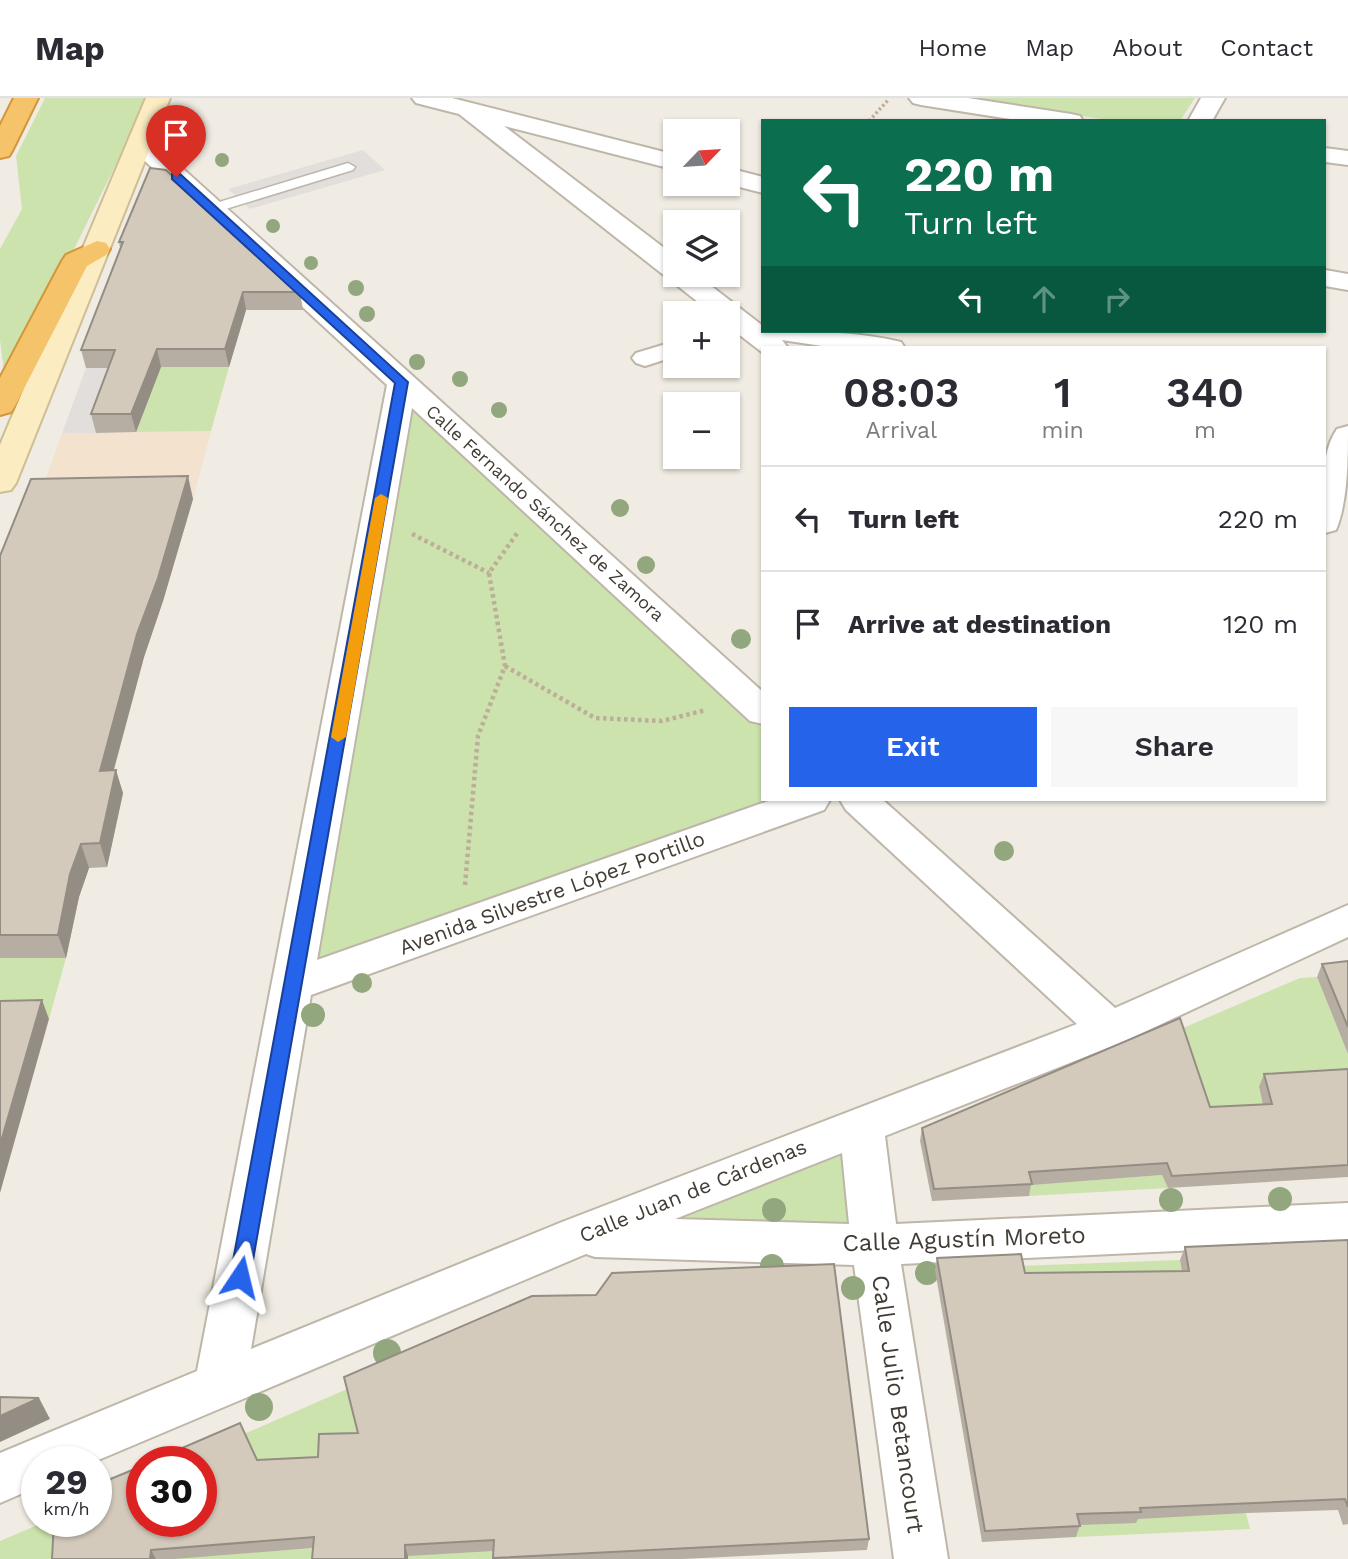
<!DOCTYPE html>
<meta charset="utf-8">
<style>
body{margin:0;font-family:"Work Sans",sans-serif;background:#f7f7f7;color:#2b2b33;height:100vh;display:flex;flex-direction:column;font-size:26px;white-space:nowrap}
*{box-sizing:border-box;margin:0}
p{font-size:23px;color:#7c7c81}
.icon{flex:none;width:38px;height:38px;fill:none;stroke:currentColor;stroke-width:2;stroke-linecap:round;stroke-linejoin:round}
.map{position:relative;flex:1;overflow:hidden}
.drawer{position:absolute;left:761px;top:248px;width:565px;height:455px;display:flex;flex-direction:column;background:#fff;border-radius:0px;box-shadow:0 2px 5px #0004}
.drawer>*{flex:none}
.guide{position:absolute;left:761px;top:21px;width:565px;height:214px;border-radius:0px;box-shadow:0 2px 5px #0004;background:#0b6e4f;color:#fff;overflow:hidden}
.needle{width:46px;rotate:65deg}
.fabs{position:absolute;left:663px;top:21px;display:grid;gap:14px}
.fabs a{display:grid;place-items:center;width:77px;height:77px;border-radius:0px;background:#fff;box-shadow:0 2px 5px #0004;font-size:35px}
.speed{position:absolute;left:21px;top:1348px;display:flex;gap:14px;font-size:35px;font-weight:700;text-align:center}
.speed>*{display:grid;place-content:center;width:91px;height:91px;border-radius:50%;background:#fff;box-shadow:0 2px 5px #0004;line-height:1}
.speed small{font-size:18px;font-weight:400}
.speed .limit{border:10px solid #d22;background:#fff;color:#111}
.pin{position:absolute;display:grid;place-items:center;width:60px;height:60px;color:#fff;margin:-72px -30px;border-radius:50% 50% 50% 0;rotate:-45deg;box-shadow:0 0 7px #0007}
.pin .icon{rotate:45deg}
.me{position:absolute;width:77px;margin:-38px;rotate:10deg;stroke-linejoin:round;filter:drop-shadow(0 0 5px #0008)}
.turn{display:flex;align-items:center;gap:24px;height:147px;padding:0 28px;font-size:32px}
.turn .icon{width:91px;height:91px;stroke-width:2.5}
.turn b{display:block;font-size:49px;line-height:60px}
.lanes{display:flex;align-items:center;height:66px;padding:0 28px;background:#0003;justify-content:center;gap:35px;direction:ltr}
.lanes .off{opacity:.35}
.eta{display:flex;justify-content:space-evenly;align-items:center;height:119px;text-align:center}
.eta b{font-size:42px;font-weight:600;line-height:49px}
.cta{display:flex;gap:14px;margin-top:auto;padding:14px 28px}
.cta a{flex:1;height:80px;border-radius:0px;background:#2563eb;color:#fff;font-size:28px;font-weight:600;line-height:80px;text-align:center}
.cta a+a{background:#f7f7f7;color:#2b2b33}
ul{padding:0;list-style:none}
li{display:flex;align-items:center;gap:21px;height:105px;padding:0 28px;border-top:2px solid #e1e1e2}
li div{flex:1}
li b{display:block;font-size:26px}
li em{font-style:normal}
header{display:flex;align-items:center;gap:42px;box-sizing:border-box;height:98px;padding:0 35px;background:#fff;border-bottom:2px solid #e1e1e2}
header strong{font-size:33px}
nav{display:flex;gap:38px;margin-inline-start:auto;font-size:24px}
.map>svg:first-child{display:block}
.commercial{fill:#f2e2ce}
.green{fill:#cce3ad}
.parking{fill:#e1dedb}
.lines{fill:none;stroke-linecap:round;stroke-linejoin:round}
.service-casing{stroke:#beb6a9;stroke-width:3}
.pedestrian-casing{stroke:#beb6a9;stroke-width:4}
.minor-casing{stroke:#beb6a9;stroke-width:4}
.secondary-casing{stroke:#cebe95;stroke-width:4}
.motorway-casing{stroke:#d3973a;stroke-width:4}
.path-far1{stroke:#bcae98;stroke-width:3.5;stroke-dasharray:2.5 2.5;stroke-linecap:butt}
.path{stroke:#bcae98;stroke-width:4.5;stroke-dasharray:3.5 3.5;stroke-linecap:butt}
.service{fill:#fff;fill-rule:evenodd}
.pedestrian{fill:#fff;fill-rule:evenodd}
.minor{fill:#fff;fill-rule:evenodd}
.secondary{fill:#fbecc2;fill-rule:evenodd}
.motorway{fill:#f5c369;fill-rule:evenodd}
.tree{fill:#92a77e}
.wall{fill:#b6aea2}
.shaded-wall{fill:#948d84}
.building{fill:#d4cabc;stroke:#948d84;stroke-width:2}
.route{fill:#2563eb;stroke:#184099;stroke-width:2}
.slow{fill:#f59e0b}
.labels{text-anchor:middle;stroke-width:6;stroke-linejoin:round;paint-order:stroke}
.far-street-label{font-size:18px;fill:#423c34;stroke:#fff}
.street-label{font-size:21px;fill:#423c34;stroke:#fff}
.near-street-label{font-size:24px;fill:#423c34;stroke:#fff}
</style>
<header>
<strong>Map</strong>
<nav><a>Home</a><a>Map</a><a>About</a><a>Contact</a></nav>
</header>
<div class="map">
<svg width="1348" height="1461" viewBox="0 0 1348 1461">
<rect width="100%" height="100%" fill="#f0ece3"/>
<path class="commercial" d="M211,333L193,401L38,403L62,335Z"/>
<path class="green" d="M45,0H145L126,46L6,289L0,242V151L22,111L16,58Z
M954,0H1195L1180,23H1117Z
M161,269H229L211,333L136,334Z
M402,284L763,614V702H811L294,887Z
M0,860H66L49,921L0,922Z
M1317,879L1348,956V983L1259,990L1266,1019L1148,1024L1176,933L1300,880Z
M861,1026L875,1147L579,1138Z
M1010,1026L1067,1084L1162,1077L1168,1090L1029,1098Z
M1180,1162L1187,1195L1022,1187L1018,1168Z
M347,1291L364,1334L322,1370L261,1373L244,1336Z
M1065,1391L1127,1393L1246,1415L1250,1431L1076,1439Z
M495,1410V1461H408V1458Z
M47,1423H61L59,1461H0V1443Z
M317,1450V1461H157Z"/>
<path class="parking" d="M363,52L385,72L250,111L228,91Z
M86,270H119L96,335H62Z"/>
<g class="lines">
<g class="service-casing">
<path id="service" d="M348,65L355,69L353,72L216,114L211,116L203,111L206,108Z"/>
</g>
<g class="pedestrian-casing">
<path id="pedestrian" d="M676,243V258L645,268L636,265L632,260L636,255Z"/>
</g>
<g class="minor-casing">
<path id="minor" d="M412,0H452L676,57V72L504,28L676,159V177H697L763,228V233C810,233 856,233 901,244L905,250H835L782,242L788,250H763V255L728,228V215H712L459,16L416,5Z
M909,0H968L1071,16L1080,18L1083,23H1022L921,7L913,5Z
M1201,0H1225L1212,23H1188Z
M141,39L150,41L763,594V626L750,623L412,310L317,862L771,702H830L824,712L311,897L251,1251L562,1124L1077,926L846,712L840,702H883L1115,910L1348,807V839L1125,943L885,1038L896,1126L1348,1105V1145L901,1166L948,1461H894L854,1167L595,1159L586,1156L96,1363H37V1389L0,1405V1355L197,1273L387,287L132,51L129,46L132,41ZM842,1055L849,1126L675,1121Z
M1325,50L1348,53V67L1325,64Z
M728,70L763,79V95L728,86Z
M1325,172L1348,176V192L1325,188Z
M1348,328C1348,360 1348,404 1336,432L1325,435C1324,403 1318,358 1337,331Z"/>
</g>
<g class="secondary-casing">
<path id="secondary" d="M146,0H170L16,385L11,392L0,394V347Z"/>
</g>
<g class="motorway-casing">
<path id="motorway" d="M14,0H38L12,53L9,58L0,60V28Z
M97,143L106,145L110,151L106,157L87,168L15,308L11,314L0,317V280L62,163L66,157Z"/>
</g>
<path class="path-far1" d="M869,23L889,1"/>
<path class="path" d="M412,436L489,475
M505,568L595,620L662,623L706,612
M465,787L478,638L505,568L489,475L518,434"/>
<use href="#service" class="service"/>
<use href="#pedestrian" class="pedestrian"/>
<use href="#minor" class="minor"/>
<use href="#secondary" class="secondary"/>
<use href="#motorway" class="motorway"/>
</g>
<g class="tree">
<circle cx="222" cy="62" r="7"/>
<circle cx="273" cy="128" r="7"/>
<circle cx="311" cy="165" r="7"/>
<circle cx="356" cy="190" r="8"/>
<circle cx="367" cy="216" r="8"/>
<circle cx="417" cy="264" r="8"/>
<circle cx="460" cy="281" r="8"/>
<circle cx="499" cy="312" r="8"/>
<circle cx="620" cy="410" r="9"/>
<circle cx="646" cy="467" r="9"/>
<circle cx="741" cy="541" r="10"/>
<circle cx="1004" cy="753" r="10"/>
<circle cx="362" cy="885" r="10"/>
<circle cx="313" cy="917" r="12"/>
<circle cx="1280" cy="1101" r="12"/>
<circle cx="1171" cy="1102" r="12"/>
<circle cx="774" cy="1112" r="12"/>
<circle cx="772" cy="1168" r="12"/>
<circle cx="927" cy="1175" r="12"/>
<circle cx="853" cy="1190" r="12"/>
<circle cx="387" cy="1255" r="14"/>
<circle cx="259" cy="1309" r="14"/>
</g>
<path class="wall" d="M150,70L300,194L303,212H246L229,269H161L136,334L96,335L91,316L108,270H86L81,252L120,150L119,144Z
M193,401L163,503L144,559L114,672L123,695L107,769L89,770L79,799L66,860H0V458Z
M1348,863V956L1317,879L1322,866Z
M1348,971V1079L1168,1090L1162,1077L1031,1087L1029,1098L932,1103L920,1043L922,1030L1210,1009L1263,1007L1259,989L1264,976Z
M1348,1143V1426L1343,1427L1338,1412L1246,1415L1138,1421L1136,1425L1080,1427L1076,1439L982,1444L935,1172L937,1160L1025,1175L1182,1173L1180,1162L1185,1149Z
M257,1362L869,1441L867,1452L682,1461H494L493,1453L408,1458V1461H312L313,1450L174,1461H52Z"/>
<path class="shaded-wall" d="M243,194L246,212L229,269L225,251Z
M157,251L161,269L136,334L131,316Z
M188,378L193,401L163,503L144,559L107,696L100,673L137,536Z
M116,672L123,695L107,769L100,745Z
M81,746L89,770L79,799L66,860L58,837L70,776Z
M42,902L49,921L0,1095V1047Z
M39,1300L50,1321L0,1344V1318Z
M405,1447L408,1458V1461H405Z
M151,1452L156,1461H150Z"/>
<path class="building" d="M150,70L166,72L300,194H243L225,251H157L131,316H91L115,252H81L123,144H119Z
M188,378L158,480L137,536L100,673L116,672L100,745L81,746L70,776L58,837H0V458L31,381Z
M1348,863V929L1322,866Z
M42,902L0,1047V903Z
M1180,920L1210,1009L1272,1006L1264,976L1348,971V1067L1172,1078L1167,1065L1029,1074L1032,1086L934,1091L922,1030Z
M1348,1142V1409L1345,1401L1140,1410L1141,1414L1077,1416L1080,1428L985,1433L937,1160L1021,1156L1025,1175L1189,1173L1185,1149Z
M834,1166L869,1441L493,1460L494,1442L405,1447V1461H312L314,1439L151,1452L150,1461H52L54,1423H96V1387L142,1368V1423H201V1363H152L240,1325L257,1362L318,1359L319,1336L358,1335L344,1279L532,1198L596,1197L612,1175Z
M0,1299L39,1300L0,1318Z"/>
<path class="route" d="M172,76H180L408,284L250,1179L247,1186L240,1188L233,1186L230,1179L395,285L172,81Z"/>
<path class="slow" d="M381,396L388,400L346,639L338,644L331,639L375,400Z"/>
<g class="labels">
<g class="far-street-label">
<text transform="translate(545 415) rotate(42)" y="6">Calle Fernando Sánchez de Zamora</text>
</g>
<g class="street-label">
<text transform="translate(552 795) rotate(-20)" y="7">Avenida Silvestre López Portillo</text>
<text transform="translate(693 1093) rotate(-22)" y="7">Calle Juan de Cárdenas</text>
</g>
<g class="near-street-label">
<text transform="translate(964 1141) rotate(-2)" y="8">Calle Agustín Moreto</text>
<text transform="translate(898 1306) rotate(82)" y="8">Calle Julio Betancourt</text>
</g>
</g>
</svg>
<div class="fabs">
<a><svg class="needle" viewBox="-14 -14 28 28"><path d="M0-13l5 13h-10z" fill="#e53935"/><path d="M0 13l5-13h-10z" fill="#7c7c81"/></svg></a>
<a><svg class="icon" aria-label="layers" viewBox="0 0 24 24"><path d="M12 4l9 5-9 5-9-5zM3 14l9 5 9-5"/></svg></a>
<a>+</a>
<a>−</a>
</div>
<div class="speed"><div>29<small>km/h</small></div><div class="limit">30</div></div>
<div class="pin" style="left:176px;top:79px;background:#d93025"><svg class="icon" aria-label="arrive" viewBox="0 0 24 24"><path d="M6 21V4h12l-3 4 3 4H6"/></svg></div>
<svg class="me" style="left:240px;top:1179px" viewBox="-20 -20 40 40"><path d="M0-17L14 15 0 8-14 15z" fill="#2563eb" stroke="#fff" stroke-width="4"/></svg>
<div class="guide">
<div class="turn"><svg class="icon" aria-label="left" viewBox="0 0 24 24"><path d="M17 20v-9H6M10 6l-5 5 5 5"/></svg><div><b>220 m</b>Turn left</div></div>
<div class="lanes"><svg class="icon" aria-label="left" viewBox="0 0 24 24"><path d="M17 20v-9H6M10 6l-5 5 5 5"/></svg><svg class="icon off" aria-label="ahead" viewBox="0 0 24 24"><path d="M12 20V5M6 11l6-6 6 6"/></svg><svg class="icon off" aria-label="right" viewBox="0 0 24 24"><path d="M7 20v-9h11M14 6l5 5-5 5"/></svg></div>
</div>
<section class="drawer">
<div class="eta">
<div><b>08:03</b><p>Arrival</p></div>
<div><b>1</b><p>min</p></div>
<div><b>340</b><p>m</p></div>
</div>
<ul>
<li><svg class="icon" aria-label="left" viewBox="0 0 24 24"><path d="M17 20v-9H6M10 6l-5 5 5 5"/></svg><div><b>Turn left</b></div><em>220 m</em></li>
<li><svg class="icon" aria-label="arrive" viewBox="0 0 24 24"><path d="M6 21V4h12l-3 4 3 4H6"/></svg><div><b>Arrive at destination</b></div><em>120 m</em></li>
</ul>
<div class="cta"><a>Exit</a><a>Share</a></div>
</section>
</div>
